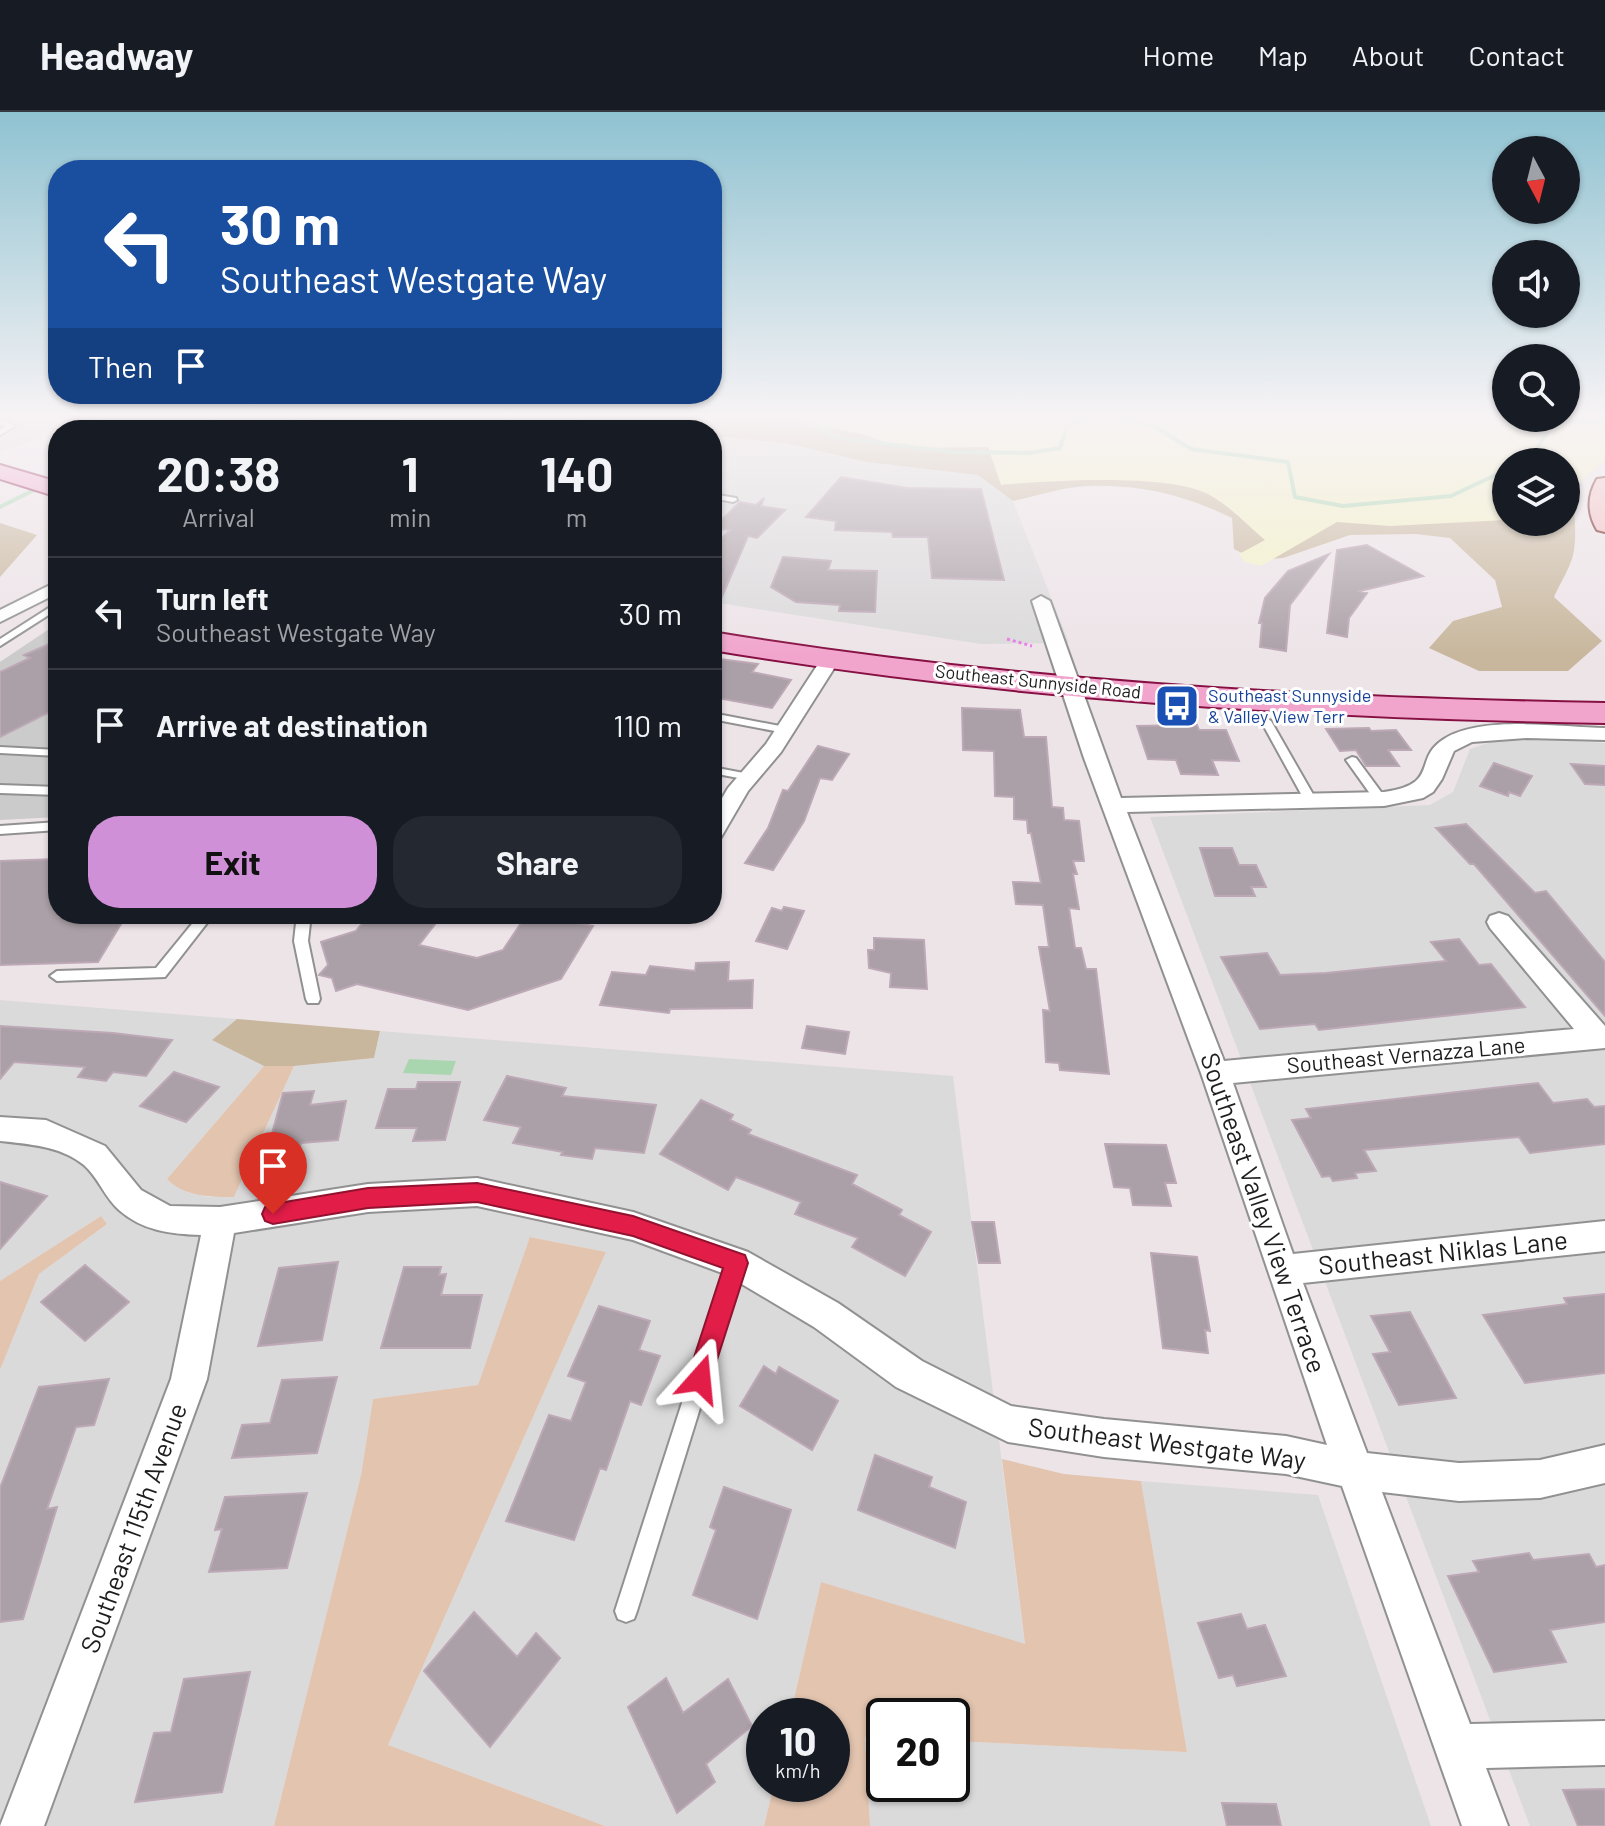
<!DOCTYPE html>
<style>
body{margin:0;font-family:Barlow,sans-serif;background:#242831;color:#f1f3f6;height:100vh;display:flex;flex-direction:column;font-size:30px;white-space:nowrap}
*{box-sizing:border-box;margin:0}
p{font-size:26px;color:#9ea1a6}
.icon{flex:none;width:44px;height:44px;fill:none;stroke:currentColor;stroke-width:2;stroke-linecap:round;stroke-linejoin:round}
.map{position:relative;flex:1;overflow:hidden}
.details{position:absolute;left:48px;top:308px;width:674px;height:504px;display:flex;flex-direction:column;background:#171b24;border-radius:32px;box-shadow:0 2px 6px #0004}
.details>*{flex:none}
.guide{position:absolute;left:48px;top:48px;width:674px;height:244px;border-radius:32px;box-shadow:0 2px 6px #0004;background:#1a4fa0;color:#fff;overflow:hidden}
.needle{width:52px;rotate:173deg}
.fabs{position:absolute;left:1492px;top:24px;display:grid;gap:16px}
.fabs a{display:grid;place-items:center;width:88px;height:88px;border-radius:50%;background:#171b24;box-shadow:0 2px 6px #0004;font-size:40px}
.speed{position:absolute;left:746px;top:1586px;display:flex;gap:16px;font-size:40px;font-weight:700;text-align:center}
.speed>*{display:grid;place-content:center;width:104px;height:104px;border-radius:50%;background:#171b24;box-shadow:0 2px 6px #0004;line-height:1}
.speed small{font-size:20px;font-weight:400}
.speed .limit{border:4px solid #111;border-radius:12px;background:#fff;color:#111}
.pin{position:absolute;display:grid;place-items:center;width:68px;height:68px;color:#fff;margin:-82px -34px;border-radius:50% 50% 50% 0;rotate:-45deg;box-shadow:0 0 8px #0007}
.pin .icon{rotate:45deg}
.me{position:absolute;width:88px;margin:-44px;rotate:18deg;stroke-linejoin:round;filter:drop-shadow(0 0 6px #0008)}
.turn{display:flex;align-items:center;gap:28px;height:168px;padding:0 40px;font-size:36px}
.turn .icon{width:104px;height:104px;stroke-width:2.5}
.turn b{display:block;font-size:56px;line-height:68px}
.then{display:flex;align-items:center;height:76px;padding:0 40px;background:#0003;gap:16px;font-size:30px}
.eta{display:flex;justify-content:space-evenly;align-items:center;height:136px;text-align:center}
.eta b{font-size:48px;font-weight:700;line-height:56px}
.button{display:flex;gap:16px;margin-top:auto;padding:16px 40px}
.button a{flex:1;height:92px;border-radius:32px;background:#cf90d8;color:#111;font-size:32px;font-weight:700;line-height:92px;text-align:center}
.button a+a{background:#242831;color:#f1f3f6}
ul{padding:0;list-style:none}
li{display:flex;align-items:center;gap:24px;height:112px;padding:0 40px;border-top:2px solid #363941}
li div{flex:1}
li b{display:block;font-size:30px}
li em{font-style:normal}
header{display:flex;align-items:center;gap:48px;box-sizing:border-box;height:112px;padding:0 40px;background:#171b24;border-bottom:2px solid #363941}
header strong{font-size:38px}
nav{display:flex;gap:44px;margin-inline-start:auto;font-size:28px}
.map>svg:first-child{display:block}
.residential{fill:#dbdadb}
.religious{fill:#cbcbcb}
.grass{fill:#e2c4af}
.forest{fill:#c8b79d;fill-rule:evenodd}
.park{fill:#f3f2c5}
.water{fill:#a9d6af}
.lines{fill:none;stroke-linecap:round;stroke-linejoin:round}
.stream{stroke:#a9d6af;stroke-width:4}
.building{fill:#aba0a7;stroke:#bda8b6;stroke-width:2}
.lane-casing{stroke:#919191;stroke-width:4}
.street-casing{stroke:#919191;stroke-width:4}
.secondary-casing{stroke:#671211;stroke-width:4}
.primary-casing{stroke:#861042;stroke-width:4}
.path-far1{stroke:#ea78e9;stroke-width:2;stroke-dasharray:2 2;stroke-linecap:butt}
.path{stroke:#ea78e9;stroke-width:3;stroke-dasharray:3 3;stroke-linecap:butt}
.lane{fill:#fff;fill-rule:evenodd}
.street{fill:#fff;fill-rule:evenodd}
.secondary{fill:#f2bdbf;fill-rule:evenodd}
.primary{fill:#f1a5cd;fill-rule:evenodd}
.route{fill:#e11d48;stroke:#92132f;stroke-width:2}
.labels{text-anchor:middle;stroke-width:6;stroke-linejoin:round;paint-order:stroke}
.far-street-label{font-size:18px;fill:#1d1d1d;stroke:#fff}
.far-transit-label{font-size:18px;fill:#164399;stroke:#fff;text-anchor:start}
.street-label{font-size:22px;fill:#1d1d1d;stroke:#fff}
.near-street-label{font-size:26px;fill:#1d1d1d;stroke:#fff}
</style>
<header>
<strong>Headway</strong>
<nav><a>Home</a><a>Map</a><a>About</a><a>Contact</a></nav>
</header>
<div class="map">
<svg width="1605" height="1714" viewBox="0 0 1605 1714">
<rect width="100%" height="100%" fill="#ede4e8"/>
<path class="residential" d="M0,303H161L147,318H58V326H43L0,339Z
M712,324L785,331L867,350L978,363L1013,389L1069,531L981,532L712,490Z
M1543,627L1605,631V1714H1530L1150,705L1430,693L1453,680L1470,637L1491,630Z
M0,888L237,907L213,928L264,954L167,1067L187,1080L208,1085H234L294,954L374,946L380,919L953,964L1025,1533L821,1470L790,1604H764V1672H774L764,1714H605L388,1633L606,1140L531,1125L478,1273L373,1287L361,1363L274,1714H0V1258L39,1162L107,1112L101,1104L0,1169Z
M1141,1369L1318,1383L1431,1714H870L865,1625L884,1626V1672H952V1629L1187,1640Z"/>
<path class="religious" d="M58,511V705L0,708V550Z"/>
<path class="grass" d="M264,954H294L234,1085C210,1085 185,1085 167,1067Z
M101,1104L107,1112L39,1162L0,1258V1169Z
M530,1125L606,1140L388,1633L605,1714H274L361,1363L373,1287L478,1273Z
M1002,1347L1064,1362L1141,1369L1187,1640L952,1629V1604H884V1626L865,1625L870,1714H764L774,1672H832V1604H790L821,1470L1025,1532Z"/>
<path class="forest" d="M582,303H1506V306L1605,303V350C1559,377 1580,396 1574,438C1572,453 1560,471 1554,485L1602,529L1568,559H1479L1429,536L1453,509L1502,495L1495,468L1450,426L1416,422L1350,423L1283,446L1256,448L1234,437L1232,406C1184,383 1141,372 1087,374C1063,375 1037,384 1013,389L978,363L867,350L785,331L712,324V318H643L574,312ZM1506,350H1566V410H1506Z
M0,411L37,423L0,465Z
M237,907L380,919L374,946L294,954H264L212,928Z"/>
<path class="park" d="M315,303H401L384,318H295Z
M791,303H1506V306L1605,303V350C1583,363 1570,378 1574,404L1566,405V350H1506V408L1390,414L1337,410L1261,454L1245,450L1239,442L1265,428C1248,414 1232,396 1213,385C1176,360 1047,369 1001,373L988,335L920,336L884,330L862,322L810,312Z"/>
<path class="water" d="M409,947L456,949L451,963L403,961Z"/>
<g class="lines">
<path class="stream" d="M707,303L732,306L751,303
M771,303L801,305L837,326L953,340L1029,341L1060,336L1066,316L1082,307L1112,305L1154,314L1191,337L1288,350L1295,385L1343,394L1451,384L1506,358
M203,318L209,310L247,304L275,313L318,303
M1523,350L1531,347L1553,311L1605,310
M0,395L58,366"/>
</g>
<path class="building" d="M841,365L907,376L981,377L1004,468L932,466L928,425H893L892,420L835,418L836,409L806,405Z
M764,386L761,394L785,398L757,426L748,424L712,508V436L730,418L713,416L740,390L756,393Z
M1367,433L1423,464L1360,479L1367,481L1349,506L1347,525L1327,521L1337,438Z
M1329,442L1290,493L1286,539L1260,535L1262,511H1259L1265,486L1288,459Z
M783,445L831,449L828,458L877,459L875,500L839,499L840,493L796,490L771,475Z
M58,528V596L0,625V560L30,546L24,543Z
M712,546L758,552L752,560L791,568L772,596L712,585Z
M962,596L1020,598L1024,625H1046L1052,695L1063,696L1064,708L1079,709L1084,749H1073L1077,762H1073L1079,797L1069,796L1075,836H1081L1086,857H1096L1109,962L1060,958L1059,951L1046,950L1043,898L1050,899L1039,835H1049L1043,793L1016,792L1013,770L1041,771L1031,721H1028L1027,708L1014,707V685L995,684L994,639L963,638Z
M1197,613L1199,618H1226L1239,649L1212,648L1218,663L1181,662L1176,648L1148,647L1137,614Z
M1369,616L1371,619L1396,618L1411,638H1388L1399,654H1366L1356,638L1340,639L1326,617Z
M818,634L849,642L832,668L820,666L804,709L773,758L745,751L768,716L783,678L788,679Z
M1494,651L1532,664L1520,684L1509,680L1508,684L1480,674Z
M1571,652L1605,654V673L1585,672Z
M1466,712L1535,781L1546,779L1605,850V904L1474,752H1470L1436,716Z
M1200,736H1232L1239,753H1256L1266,775H1251L1255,784H1215Z
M58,747V804L127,802L98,850L0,853V749Z
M784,795L804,799L787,837L756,829L772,796L782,799Z
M370,802H443L419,833L477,846L503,838L527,802L593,814L561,867L468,898L357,872L336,879L332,866L319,863L328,853L321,830L356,819Z
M874,826L924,828L927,877L890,875L891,861L869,856L868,838H874Z
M1459,827L1479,853L1491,852L1525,895L1319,918L1315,912L1260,917L1221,845L1267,841L1280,863L1326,861L1446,849L1431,830Z
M729,850L728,869L753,868L752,896L670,897L669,901L600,893L612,860L646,863L650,854L695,859L696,851Z
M0,914L113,921L172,928L146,964L113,960L106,969L78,965L85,955L14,950L0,967Z
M807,914L849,920L845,942L802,936Z
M174,960L219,975L186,1010L140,994Z
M507,964L566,976L562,984L656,993L644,1041L595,1036L592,1047L561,1043L563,1040L513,1031L521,1015L484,1008Z
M418,970H460L445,1028L413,1029L417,1016H376L388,977H416Z
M1538,971L1553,991L1587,987L1594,995L1605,994V1032L1530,1041L1519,1025L1364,1038L1376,1059L1355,1061L1357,1066L1333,1069L1330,1064L1322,1065L1292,1008L1311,1006L1306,997Z
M314,979L310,993L346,989L338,1028L301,1031L296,1048L264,1051L283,981Z
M701,988L733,1003L730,1008L751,1018L748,1022L857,1063L852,1072L902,1098L899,1103L931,1120L905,1164L852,1135L858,1126L795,1102L801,1090L736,1065L728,1078L660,1042Z
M1105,1032L1166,1033L1176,1071H1165L1171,1094L1133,1093L1130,1076L1114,1075Z
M0,1070L47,1084L0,1137Z
M972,1110H994L1000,1151H979Z
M1151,1141L1197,1145L1210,1219L1205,1218L1208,1241L1163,1236Z
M338,1150L322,1228L258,1234L279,1156Z
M85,1153L129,1190L85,1229L41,1190Z
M404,1155H441L439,1163L446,1162L441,1183H482L470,1236H381Z
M1605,1182V1261L1525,1271L1483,1203L1567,1192L1564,1186Z
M599,1194L650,1209L639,1238L660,1244L641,1293L630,1289L606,1358L600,1356L574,1428L506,1409L549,1303L571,1309L586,1270L568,1264Z
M1410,1200L1456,1286L1399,1293L1373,1242L1390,1240L1371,1204Z
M764,1254L776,1262L779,1255L838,1289L812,1338L740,1294Z
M337,1265L317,1341L232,1346L242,1313L270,1311L282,1268Z
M109,1267L94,1313L76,1315L47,1397L57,1395L23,1507L0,1510V1376L39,1275Z
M875,1343L932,1365L929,1375L966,1390L955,1436L858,1398Z
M724,1375L791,1398L757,1507L693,1483L716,1418L710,1415Z
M307,1381L287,1456L209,1460L222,1417L215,1418L225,1385Z
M1529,1441L1533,1448L1589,1442L1596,1455L1605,1453V1510L1550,1518L1566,1550L1494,1560L1448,1464L1479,1460L1473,1449Z
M474,1500L517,1545L536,1521L560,1546L490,1635L424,1559Z
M1241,1502L1247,1517L1265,1513L1286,1564L1237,1574L1233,1563L1219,1566L1198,1511Z
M250,1560L222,1680L135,1690L154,1621L171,1620L184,1567Z
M666,1566L683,1601L728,1567L752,1614L706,1652L715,1670L677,1701L628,1595Z
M1605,1677V1714H1578L1563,1678Z
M1222,1691L1276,1692L1281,1714H1227Z"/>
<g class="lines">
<g class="lane-casing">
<path id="lane" d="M75,303H85L117,317L109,318Z
M0,307L15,314L0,323V318L6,314L0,312Z
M712,382L736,386L737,388L733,390L712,386Z
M58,490V497L0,534V527Z
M712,601L785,615L790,618L785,621L712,607Z
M1266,606L1271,609L1318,691L1316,694L1312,695L1306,691L1261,609Z
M0,635L58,638V644L0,641Z
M1352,645L1356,646L1384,684V690H1376L1346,648Z
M712,655L749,662L755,665L749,668L712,661Z
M0,673L58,675V683L0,681Z
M58,710V718L0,722V714Z
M200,802H214L165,865L57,869L50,864L57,859L156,856Z
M297,802H311L308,829L320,887L318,891H308L306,887L294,829Z
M736,1143L742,1145L745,1151L637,1499L634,1507L626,1510L618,1507L615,1499L727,1151L730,1145Z"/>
</g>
<g class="street-casing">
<path id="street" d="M58,469V481L0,510V498Z
M1041,484L1050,489L1121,686L1384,680C1441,672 1412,647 1444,627C1482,603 1561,615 1605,616V628L1527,626L1472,630L1454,639L1442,667L1433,680L1423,686L1384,694L1127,700L1224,949L1574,917L1490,816L1487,810L1490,804L1499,801L1508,804L1605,914V936L1233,971L1293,1142L1605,1109V1139L1303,1171L1367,1341L1459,1351L1540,1348L1605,1333V1371L1540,1386L1459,1389L1382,1380L1470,1612L1605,1609V1653L1486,1656L1508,1714H1462L1342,1374L1286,1362L1104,1345L1008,1330L896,1275L814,1215L725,1162L633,1128L477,1094L368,1100L234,1121L207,1267L44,1714H0L171,1267L201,1123C171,1122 143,1119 119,1098C105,1086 98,1065 84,1053C61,1034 28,1032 0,1029V1005L46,1008L105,1034L141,1078L170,1094L220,1095L368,1072L477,1066L633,1100L748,1140L838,1191L922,1249L1011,1294L1104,1307L1286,1324L1327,1333L1201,961L1084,646L1032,489Z
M831,541L840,547L781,640L748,679L720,727L712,729V703L728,676L766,632L824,543Z"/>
</g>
<g class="secondary-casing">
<path id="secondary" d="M1605,366V420L1597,418C1587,401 1587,384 1597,367Z"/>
</g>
<g class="primary-casing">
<path id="primary" d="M0,353L58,370V385L0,367Z
M712,520C1007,569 1307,586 1605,591V611C1306,606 1007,587 712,538Z"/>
</g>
<path class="path-far1" d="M362,318L358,309L368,303"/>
<path class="path" d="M1007,527L1032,534"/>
<use href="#lane" class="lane"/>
<use href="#street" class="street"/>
<use href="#secondary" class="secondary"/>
<use href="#primary" class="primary"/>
</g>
<linearGradient id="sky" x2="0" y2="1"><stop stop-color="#8fc2d1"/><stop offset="0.56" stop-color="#f7f3f5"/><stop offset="1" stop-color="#f7f3f5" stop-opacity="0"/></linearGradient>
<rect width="1605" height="543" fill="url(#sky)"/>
<path class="route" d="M477,1071L633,1104L745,1143L748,1151L708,1276L700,1279L691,1276L687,1267L723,1156L633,1124L477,1090L368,1096L273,1112L265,1109L262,1102L265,1095L273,1092L368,1076Z"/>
<defs>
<g id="bus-square" transform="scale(2.3)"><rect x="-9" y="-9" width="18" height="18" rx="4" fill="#1a4fb4" stroke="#fff"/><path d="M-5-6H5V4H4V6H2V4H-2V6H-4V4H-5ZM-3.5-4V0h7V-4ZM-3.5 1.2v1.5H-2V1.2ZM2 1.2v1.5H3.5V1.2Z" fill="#fff"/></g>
</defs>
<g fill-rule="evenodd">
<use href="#bus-square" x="1177" y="594"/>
</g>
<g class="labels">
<g class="far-street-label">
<text transform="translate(1038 570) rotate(6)" y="6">Southeast Sunnyside Road</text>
</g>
<g class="far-transit-label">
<text x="1208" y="590">Southeast Sunnyside<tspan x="1208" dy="21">&amp; Valley View Terr</tspan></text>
</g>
<g class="street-label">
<text transform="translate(1406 943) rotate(-5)" y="8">Southeast Vernazza Lane</text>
</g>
<g class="near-street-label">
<text transform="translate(1263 1101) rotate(71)" y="9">Southeast Valley View Terrace</text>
<text transform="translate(1443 1141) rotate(-6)" y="9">Southeast Niklas Lane</text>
<text transform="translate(1167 1332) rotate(7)" y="9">Southeast Westgate Way</text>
<text transform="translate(134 1416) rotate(-70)" y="9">Southeast 115th Avenue</text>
</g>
</g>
</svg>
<div class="fabs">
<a><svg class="needle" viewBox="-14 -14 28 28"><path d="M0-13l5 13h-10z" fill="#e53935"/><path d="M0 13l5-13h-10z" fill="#9ea1a6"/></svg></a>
<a><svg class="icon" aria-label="sound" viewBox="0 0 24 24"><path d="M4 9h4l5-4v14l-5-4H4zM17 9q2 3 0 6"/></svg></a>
<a><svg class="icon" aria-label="search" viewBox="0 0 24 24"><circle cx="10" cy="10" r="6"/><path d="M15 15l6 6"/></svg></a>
<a><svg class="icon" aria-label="layers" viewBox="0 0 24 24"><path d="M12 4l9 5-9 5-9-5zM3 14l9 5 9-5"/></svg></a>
</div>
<div class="speed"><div>10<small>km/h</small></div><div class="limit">20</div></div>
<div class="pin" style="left:273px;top:1102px;background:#d93025"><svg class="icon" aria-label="arrive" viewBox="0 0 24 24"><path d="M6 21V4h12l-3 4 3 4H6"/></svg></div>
<svg class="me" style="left:700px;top:1267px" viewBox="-20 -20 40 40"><path d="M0-17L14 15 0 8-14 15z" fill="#e11d48" stroke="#fff" stroke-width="4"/></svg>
<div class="guide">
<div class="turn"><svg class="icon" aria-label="left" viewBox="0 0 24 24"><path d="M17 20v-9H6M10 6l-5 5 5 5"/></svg><div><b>30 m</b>Southeast Westgate Way</div></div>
<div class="then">Then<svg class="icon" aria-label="arrive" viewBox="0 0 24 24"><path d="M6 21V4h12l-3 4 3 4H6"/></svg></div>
</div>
<section class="details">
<div class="eta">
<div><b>20:38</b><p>Arrival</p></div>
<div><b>1</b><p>min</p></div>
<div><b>140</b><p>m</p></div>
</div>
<ul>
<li><svg class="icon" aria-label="left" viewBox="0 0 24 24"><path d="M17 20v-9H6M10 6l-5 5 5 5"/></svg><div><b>Turn left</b><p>Southeast Westgate Way</p></div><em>30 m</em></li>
<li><svg class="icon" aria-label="arrive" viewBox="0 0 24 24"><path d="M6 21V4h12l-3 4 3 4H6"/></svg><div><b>Arrive at destination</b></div><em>110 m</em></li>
</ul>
<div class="button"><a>Exit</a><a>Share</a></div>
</section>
</div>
